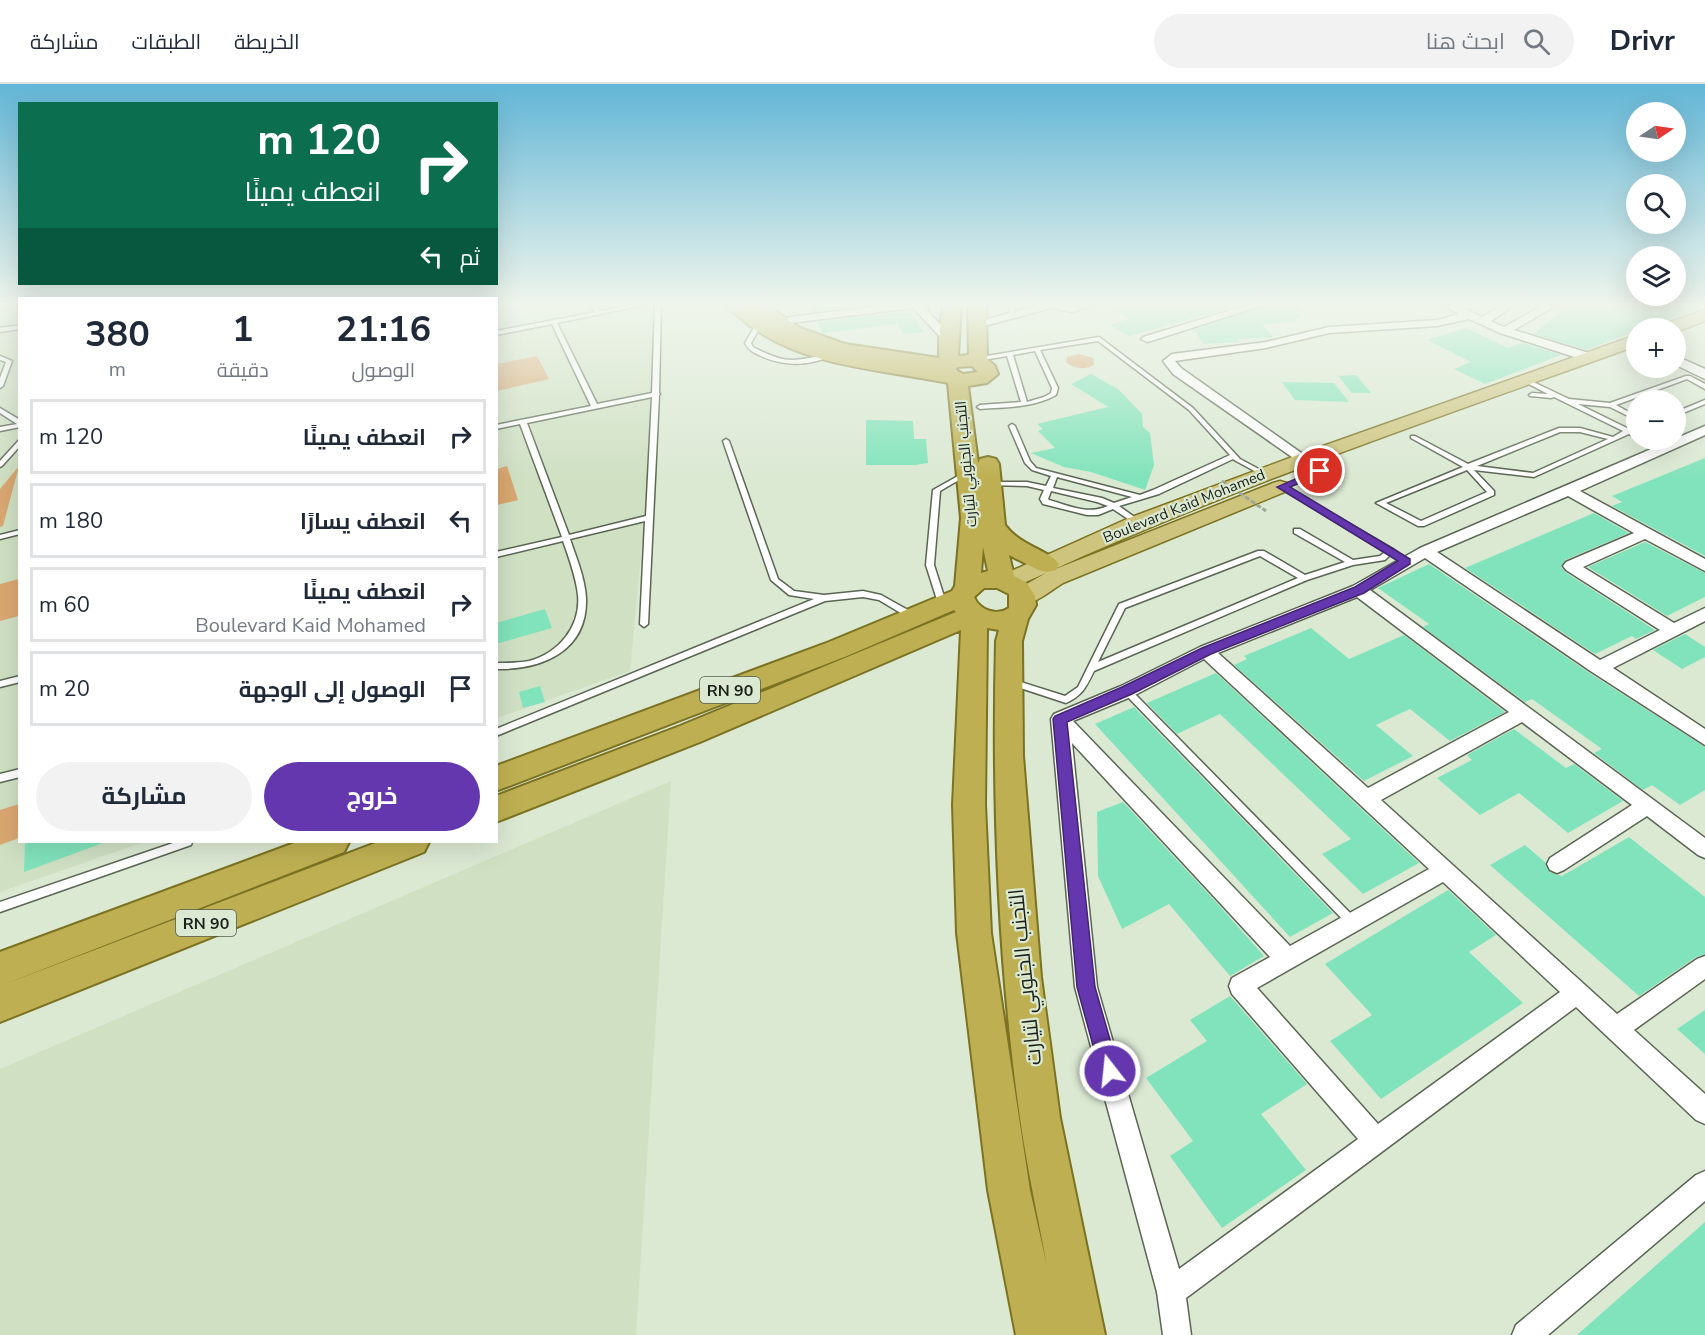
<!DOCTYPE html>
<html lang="ar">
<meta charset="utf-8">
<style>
body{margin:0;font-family:"Nunito Sans",Cairo,sans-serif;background:#f2f2f3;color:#1f2937;direction:rtl;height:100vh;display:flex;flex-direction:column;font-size:22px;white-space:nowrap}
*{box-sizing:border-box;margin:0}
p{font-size:20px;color:#747a83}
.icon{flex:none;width:33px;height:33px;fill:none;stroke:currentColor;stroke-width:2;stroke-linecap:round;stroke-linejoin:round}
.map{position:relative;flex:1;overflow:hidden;direction:ltr}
.details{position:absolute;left:18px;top:213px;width:480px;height:546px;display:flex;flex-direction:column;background:#fff;border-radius:0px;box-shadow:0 6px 24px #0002;direction:rtl}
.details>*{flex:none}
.hud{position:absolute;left:18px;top:18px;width:480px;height:183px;border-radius:0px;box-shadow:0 6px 24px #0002;direction:rtl;background:#0b6e4f;color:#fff;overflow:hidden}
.needle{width:39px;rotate:77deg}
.controls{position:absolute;left:1626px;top:18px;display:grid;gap:12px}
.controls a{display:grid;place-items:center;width:60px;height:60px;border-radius:50%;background:#fff;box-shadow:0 6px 24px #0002;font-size:30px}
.pin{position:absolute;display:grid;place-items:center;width:51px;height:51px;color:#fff;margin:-26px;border:3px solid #fff;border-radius:50%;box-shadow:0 2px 6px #0007}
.me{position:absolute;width:66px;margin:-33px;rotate:344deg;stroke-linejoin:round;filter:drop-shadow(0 0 4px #0008)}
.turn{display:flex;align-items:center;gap:21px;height:126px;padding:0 18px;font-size:27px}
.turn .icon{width:78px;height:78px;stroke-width:2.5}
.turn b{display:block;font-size:42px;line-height:51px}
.then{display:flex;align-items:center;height:57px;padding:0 18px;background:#0003;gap:12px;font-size:22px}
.eta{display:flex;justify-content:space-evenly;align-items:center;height:102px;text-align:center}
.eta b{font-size:36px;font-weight:700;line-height:42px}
.action{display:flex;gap:12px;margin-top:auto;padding:12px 18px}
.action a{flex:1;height:69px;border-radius:36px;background:#6537ae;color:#fff;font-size:24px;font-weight:700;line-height:69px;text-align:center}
.action a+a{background:#f2f2f3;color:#1f2937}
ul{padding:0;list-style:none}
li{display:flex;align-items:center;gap:18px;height:75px;margin:0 12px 9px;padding:0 6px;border:3px solid #e0e1e3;border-radius:0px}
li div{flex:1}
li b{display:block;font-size:22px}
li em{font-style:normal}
header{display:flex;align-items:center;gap:36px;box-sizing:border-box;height:84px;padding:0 30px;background:#fff;border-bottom:2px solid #e0e1e3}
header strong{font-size:28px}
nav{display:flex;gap:33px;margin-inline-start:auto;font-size:21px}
.search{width:420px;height:54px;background:#f2f2f3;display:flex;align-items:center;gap:15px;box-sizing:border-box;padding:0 21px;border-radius:33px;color:#747a83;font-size:22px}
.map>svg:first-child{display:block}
.built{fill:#cfe0c3}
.green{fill:#d9a771}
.building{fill:#81e3bb}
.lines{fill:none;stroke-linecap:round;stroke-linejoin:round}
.service-casing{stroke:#5a6653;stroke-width:3}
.minor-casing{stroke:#5a6653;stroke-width:3}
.tertiary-casing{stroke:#5a6653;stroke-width:3}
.primary-casing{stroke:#7b7222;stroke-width:3}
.trunk-casing{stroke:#7b7222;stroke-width:4}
.service{fill:#fff;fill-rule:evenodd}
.minor{fill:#fff;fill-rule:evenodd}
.tertiary{fill:#fff;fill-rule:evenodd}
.primary{fill:#cec47d;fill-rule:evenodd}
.trunk{fill:#beb052;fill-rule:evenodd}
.path-bridge{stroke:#9da897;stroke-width:3;stroke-dasharray:5 2;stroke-linecap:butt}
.route{fill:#6537ae;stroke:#422471;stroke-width:1.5}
.labels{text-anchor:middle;stroke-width:4.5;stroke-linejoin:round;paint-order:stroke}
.far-street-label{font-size:15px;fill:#1c2119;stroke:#dbe9d3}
.shield{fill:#dbe9d3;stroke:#555d51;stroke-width:1.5}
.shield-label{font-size:16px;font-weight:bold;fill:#1c2119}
.near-street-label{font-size:21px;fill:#1c2119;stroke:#dbe9d3}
</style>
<header>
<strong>Drivr</strong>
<div class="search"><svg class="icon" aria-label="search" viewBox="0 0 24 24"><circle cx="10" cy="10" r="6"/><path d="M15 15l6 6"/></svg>ابحث هنا</div>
<nav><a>الخريطة</a><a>الطبقات</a><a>مشاركة</a></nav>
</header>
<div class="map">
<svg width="1705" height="1251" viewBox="0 0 1705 1251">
<rect width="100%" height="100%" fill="#dbe9d3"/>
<path class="built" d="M0,219H20V758H144L0,808Z
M496,219H665L630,587L497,634Z
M671,697L636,1251H0V985Z"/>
<path class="green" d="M1079,270L1093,274L1094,281C1085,286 1074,285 1066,278L1067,273Z
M537,272L549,295L497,307V280Z
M19,382L3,442L0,443V405Z
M507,382L518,416L497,421V385Z
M19,495V532L0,537V500Z
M19,720V754L0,761V726Z"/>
<path class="building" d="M809,219H884L813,228Z
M1103,219H1247L1129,252L1110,241L1130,235Z
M1272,219H1299L1301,233L1294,234L1298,238L1262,240L1273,253L1237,255L1240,258L1204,260L1194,246Z
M1571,219H1705V221L1647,244H1636V247L1586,266L1534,250Z
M910,227L924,248L903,250L898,240L822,249L817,238Z
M1466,244L1508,264L1523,259L1561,271L1485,300L1454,285L1471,278L1427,256Z
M1091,290L1118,305L1142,330L1143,343L1150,349L1154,381L1145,406L1091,388L1064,383L1031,369L1055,364L1038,347L1043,345L1037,340L1108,323L1071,300Z
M1356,291L1371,309H1352L1338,292Z
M1282,298L1334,299L1349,318L1295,316Z
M866,336L913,337L914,355H926L928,379L915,381H866Z
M1705,374V472L1612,422L1622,418L1612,412Z
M1594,429L1629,449L1565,476L1561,483L1565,488L1655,546L1636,555L1632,552L1595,570L1465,484Z
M1645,458L1705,489V513L1667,532L1588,483Z
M1429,480L1591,590L1705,663V706L1680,721L1652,701L1643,706L1594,669L1602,665L1532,615L1525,618L1423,543L1429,540L1378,504Z
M545,525L552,544L496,560V539Z
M1311,544L1349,575L1404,551L1505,628L1450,657L1410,625L1376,641L1413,672L1364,697L1234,581L1247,575L1244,572Z
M1685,550L1705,563V573L1682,585L1653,566Z
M1216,589L1419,779L1363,810L1322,770L1351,755L1220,630L1177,650L1147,619Z
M540,602L545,618L523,624L519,608Z
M1134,623L1333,829L1290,853L1095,640Z
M1514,645L1566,684L1574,680L1623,717L1568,749L1519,709L1480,731L1437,694L1472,676L1467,671Z
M1123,718L1216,818L1264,872L1230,892L1169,820L1122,845L1098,792L1097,728Z
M1629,753L1705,813V870L1696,873L1639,912L1490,781L1525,761L1545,778L1549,788L1562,792Z
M31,758H103V759L24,788L25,760Z
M1448,806L1496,851L1469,868L1523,919L1381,1015L1330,957L1372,931L1325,880Z
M1230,912L1307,1000L1261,1030L1306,1086L1222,1144L1170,1072L1193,1057L1146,994L1207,957L1190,936Z
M1705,926V970L1677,945Z
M1705,1138V1251H1577Z"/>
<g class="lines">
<g class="service-casing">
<path id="service" d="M589,219H595L600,227L643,219H654L557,239L597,320L652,309L655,219H661L659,309L660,310L659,311L648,540L644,543L640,540L645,437L570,455C576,473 585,494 586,514C588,567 542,586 496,585V579C507,579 518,579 529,577C559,569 581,542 578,511C576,493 569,474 563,457L496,473V468L562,453L520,340L496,345V341L591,322L552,240L496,251V247L596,228ZM652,313L646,432L569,451L527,339Z
M1009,219H1015L1014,232L1009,231Z
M759,238L762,240L751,259L753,263C785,280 792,278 827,270L830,272C808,283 781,282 759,271C753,268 748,266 745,259L756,240Z
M20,241V245L0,248V244Z
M1099,253L1193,324L1240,375L1266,389V391H1262L1236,377L1233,375L1159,410L1119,422L1140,437L1141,439L1137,441L1113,425L1098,431H1087L1043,420L1040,415L1044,406L1027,402L988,401L986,400L990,398H1027L1046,402L1051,392L1032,386L1025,379L1009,342L1012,340L1015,342L1030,377L1036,384L1140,411L1153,406L1230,371L1189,326L1098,257L1040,266L1058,304L1056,311C1033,324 1006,323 980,325L977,323L980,321L1021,318L1007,272L977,277L975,276V274ZM1035,267L1052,304L1051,309L1044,313L1027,318L1013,271ZM1057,393L1132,413L1114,419L1102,414L1053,404ZM1051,407L1097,418L1108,422C1087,431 1070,422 1049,416L1048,415Z
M0,272L12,277L3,302L0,304V294L6,278L0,276Z
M1686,292H1690L1705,300V305L1687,295L1616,321L1636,332V336L1610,323L1578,320L1631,346L1636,349V353L1629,350L1534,393L1474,386L1494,407V411L1424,442H1418L1376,419L1463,383L1411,354V352H1415L1468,380L1559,344H1580L1613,353L1623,347L1554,313L1551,314L1530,312L1529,311L1532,309L1548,310L1523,297V295H1527L1569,315L1610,319ZM1560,348H1580L1608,355L1533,389L1477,382ZM1467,386L1487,408L1421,437L1386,419Z
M1705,316V320L1676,332V328Z
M0,324L20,336V343L0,347V343L17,340L0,329Z
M20,355V362L2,382L0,383V377Z
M726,355L729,357L778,495L794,507L824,511L863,507L881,511L915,530L916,532L915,534H909L879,516L863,513L825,517L496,652V645L814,515L789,511L771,496L723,357Z
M1644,356H1651L1670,365L1669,366H1665Z
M967,387L969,388V390L940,407L934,481L947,522L943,525L939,522L926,481L933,406Z
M1282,401L1393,465L1410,477L1406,479L1390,471L1385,476L1353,481L1307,496L1094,587C1086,603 1083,611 1066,619L1008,600L1007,598L1008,596L1011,595L1065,612L1078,603L1119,520L1258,467H1264L1305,491L1345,478L1294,449V445H1300L1353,476L1380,472L1385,468L1280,404V402ZM1260,472L1298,494L1098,578L1125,524Z
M20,446V450L0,455V451Z
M20,592V598L0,603V597Z
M1127,604L1130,605L1357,836L1358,839L1357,842L1353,844L1349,842L1124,609L1123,607Z
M20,685V693L0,698V690Z
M176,758H192L191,761L0,828V818Z"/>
</g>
<g class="minor-casing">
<path id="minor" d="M901,219H932L924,223L952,253V257H944L913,224L790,239L784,236L790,233Z
M1046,219H1064L1072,222L1099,219L1072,228L1051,224L977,244L971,241L973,239Z
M1254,219H1270L1151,257L1147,258L1141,255L1143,253Z
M1439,219H1453L1482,233L1505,219H1517L1491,237L1504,243L1547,219H1560L1514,246L1592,270L1594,273L1592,276H1584L1500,249L1469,235L1437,242L1329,249L1266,264L1175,277L1181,284L1307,373L1309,376L1307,379L1302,380L1173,290L1163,277L1172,270L1266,258L1329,243L1437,236L1459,230Z
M1705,342V351L1580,407L1705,475V487L1645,455L1583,483L1674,539L1705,524V537L1613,584L1705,645V661L1592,588L1425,474L1370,506L1705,754V774L1698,771L1647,732L1564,786L1557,789L1550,786L1547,780L1550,774L1632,721L1522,638L1381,716L1617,930L1697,875L1705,872V895L1634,946L1705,1010V1040L1696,1036L1576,923L1186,1214L1191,1251H1163L1157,1208L1075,903L1051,635L1054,630L1121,602L1200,563L1353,502L1420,464ZM1568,412L1634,449L1566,478L1563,482L1566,486L1660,546L1600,576L1437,468ZM1357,513L1509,628L1368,704L1218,569ZM1204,575L1429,785L1290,862L1073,637L1133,612ZM1072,659L1270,873L1232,894L1229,902L1232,910L1358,1055L1179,1185L1097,903ZM1443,798L1560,908L1378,1040L1257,904Z
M1705,1087V1117L1548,1251H1512L1516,1241L1696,1091Z"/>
</g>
<g class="tertiary-casing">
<path id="tertiary" d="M1676,272L1705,285V295L1676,281Z"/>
</g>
<g class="primary-casing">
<path id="primary" d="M1705,226V237L1676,248V244H1662L1664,240Z
M1636,251V262C1439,333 1239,401 1048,488L1273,399L1280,397L1287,399L1291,403L1287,407L1063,499C1048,508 1032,524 1014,519L1011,513L1014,507L1046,489L1014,503L1006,506L998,503L994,498L998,493L1129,434L1295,372Z"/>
</g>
<g class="trunk-casing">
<path id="trunk" d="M724,219H764L800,244L845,260L939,274V255L943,219H961L958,272L969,271L968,219H986L987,275L995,282L998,290L987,299L968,302L978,379L980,375L988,373L996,375L999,380L1005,441C1020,462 1051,467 1059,480L1056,486L1047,488L1038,486L1009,471L1014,492L1027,499L1035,512L1036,521L1028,535L1022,557L1023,672L1041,893L1060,1034L1105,1251H1016L988,1106L957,849L953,721L961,546L700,658L496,738V712L680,642L956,528L954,526L847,572L496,707V682L829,558L952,507L955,502L961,434L948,299C879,285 802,283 745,238C738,232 730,226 724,219ZM972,282L978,288L963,290L956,286L957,283ZM983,463L988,487L981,489ZM984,504H997L1009,510V524C997,532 980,527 974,513ZM987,544L999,546L996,557C992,713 998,879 1020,1034C1027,1084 1038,1133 1047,1182L1030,1106L991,849L985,721Z
M297,758H349L344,768L0,902V868Z
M378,758H429L424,768L0,938V902Z"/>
</g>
<use href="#service" class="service"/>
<use href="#minor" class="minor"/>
<use href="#tertiary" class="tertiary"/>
<use href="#primary" class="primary"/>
<use href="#trunk" class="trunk"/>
<path class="path-bridge" d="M1222,397L1266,427"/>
</g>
<linearGradient id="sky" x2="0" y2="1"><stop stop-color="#62b6d7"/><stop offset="0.56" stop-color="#eff5eb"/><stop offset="1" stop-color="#eff5eb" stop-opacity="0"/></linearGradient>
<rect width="1705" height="394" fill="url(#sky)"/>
<path class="route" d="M1320,384L1324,385V389L1290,403L1410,475V480L1364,509L1211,570L1132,610L1067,638L1095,903L1119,987L1116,994L1110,997L1103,994L1100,987L1077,903L1053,635L1055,632L1122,603L1202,564L1355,503L1398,477L1277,403Z"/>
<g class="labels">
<g class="far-street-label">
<text transform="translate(966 380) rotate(-95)" y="5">التجنب الجنوبي لتيارت</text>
<text transform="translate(1184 422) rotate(-22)" y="5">Boulevard Kaid Mohamed</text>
</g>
<g class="shield">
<rect x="700" y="593" width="60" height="26" rx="4.5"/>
<rect x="176" y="826" width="60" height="26" rx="4.5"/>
</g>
<g class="shield-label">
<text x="730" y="612">RN 90</text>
<text x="206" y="845">RN 90</text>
</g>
<g class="near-street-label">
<text transform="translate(1025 893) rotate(-96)" y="7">التجنب الجنوبي لتيارت</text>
</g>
</g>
</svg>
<div class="controls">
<a><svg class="needle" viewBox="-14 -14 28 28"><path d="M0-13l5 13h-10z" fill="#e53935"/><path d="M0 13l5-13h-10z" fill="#747a83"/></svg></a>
<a><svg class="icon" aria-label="search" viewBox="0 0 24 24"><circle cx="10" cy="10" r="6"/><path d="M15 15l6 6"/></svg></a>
<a><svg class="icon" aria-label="layers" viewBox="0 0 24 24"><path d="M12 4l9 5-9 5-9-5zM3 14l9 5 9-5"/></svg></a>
<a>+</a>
<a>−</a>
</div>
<div class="pin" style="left:1320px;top:387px;background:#d93025"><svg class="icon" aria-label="arrive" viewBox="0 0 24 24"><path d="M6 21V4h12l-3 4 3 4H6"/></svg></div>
<svg class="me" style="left:1110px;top:987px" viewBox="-20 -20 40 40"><circle r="17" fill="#6537ae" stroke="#fff" stroke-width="3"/><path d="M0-11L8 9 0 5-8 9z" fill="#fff"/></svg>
<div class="hud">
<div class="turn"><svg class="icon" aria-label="right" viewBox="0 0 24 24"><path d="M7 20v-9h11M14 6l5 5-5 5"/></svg><div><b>120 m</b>انعطف يمينًا</div></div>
<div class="then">ثم<svg class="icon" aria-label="left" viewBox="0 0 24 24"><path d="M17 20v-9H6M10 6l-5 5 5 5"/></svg></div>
</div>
<section class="details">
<div class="eta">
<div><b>21:16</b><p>الوصول</p></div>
<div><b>1</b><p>دقيقة</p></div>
<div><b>380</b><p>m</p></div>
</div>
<ul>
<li><svg class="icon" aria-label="right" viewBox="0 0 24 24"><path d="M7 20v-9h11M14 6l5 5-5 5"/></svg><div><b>انعطف يمينًا</b></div><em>120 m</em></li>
<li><svg class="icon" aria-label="left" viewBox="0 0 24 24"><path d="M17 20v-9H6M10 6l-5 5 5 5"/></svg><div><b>انعطف يسارًا</b></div><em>180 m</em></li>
<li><svg class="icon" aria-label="right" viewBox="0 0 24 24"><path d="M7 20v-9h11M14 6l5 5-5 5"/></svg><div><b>انعطف يمينًا</b><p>Boulevard Kaid Mohamed</p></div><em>60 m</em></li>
<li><svg class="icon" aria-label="arrive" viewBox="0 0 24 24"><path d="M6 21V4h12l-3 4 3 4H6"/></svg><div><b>الوصول إلى الوجهة</b></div><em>20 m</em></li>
</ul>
<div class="action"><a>خروج</a><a>مشاركة</a></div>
</section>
</div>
